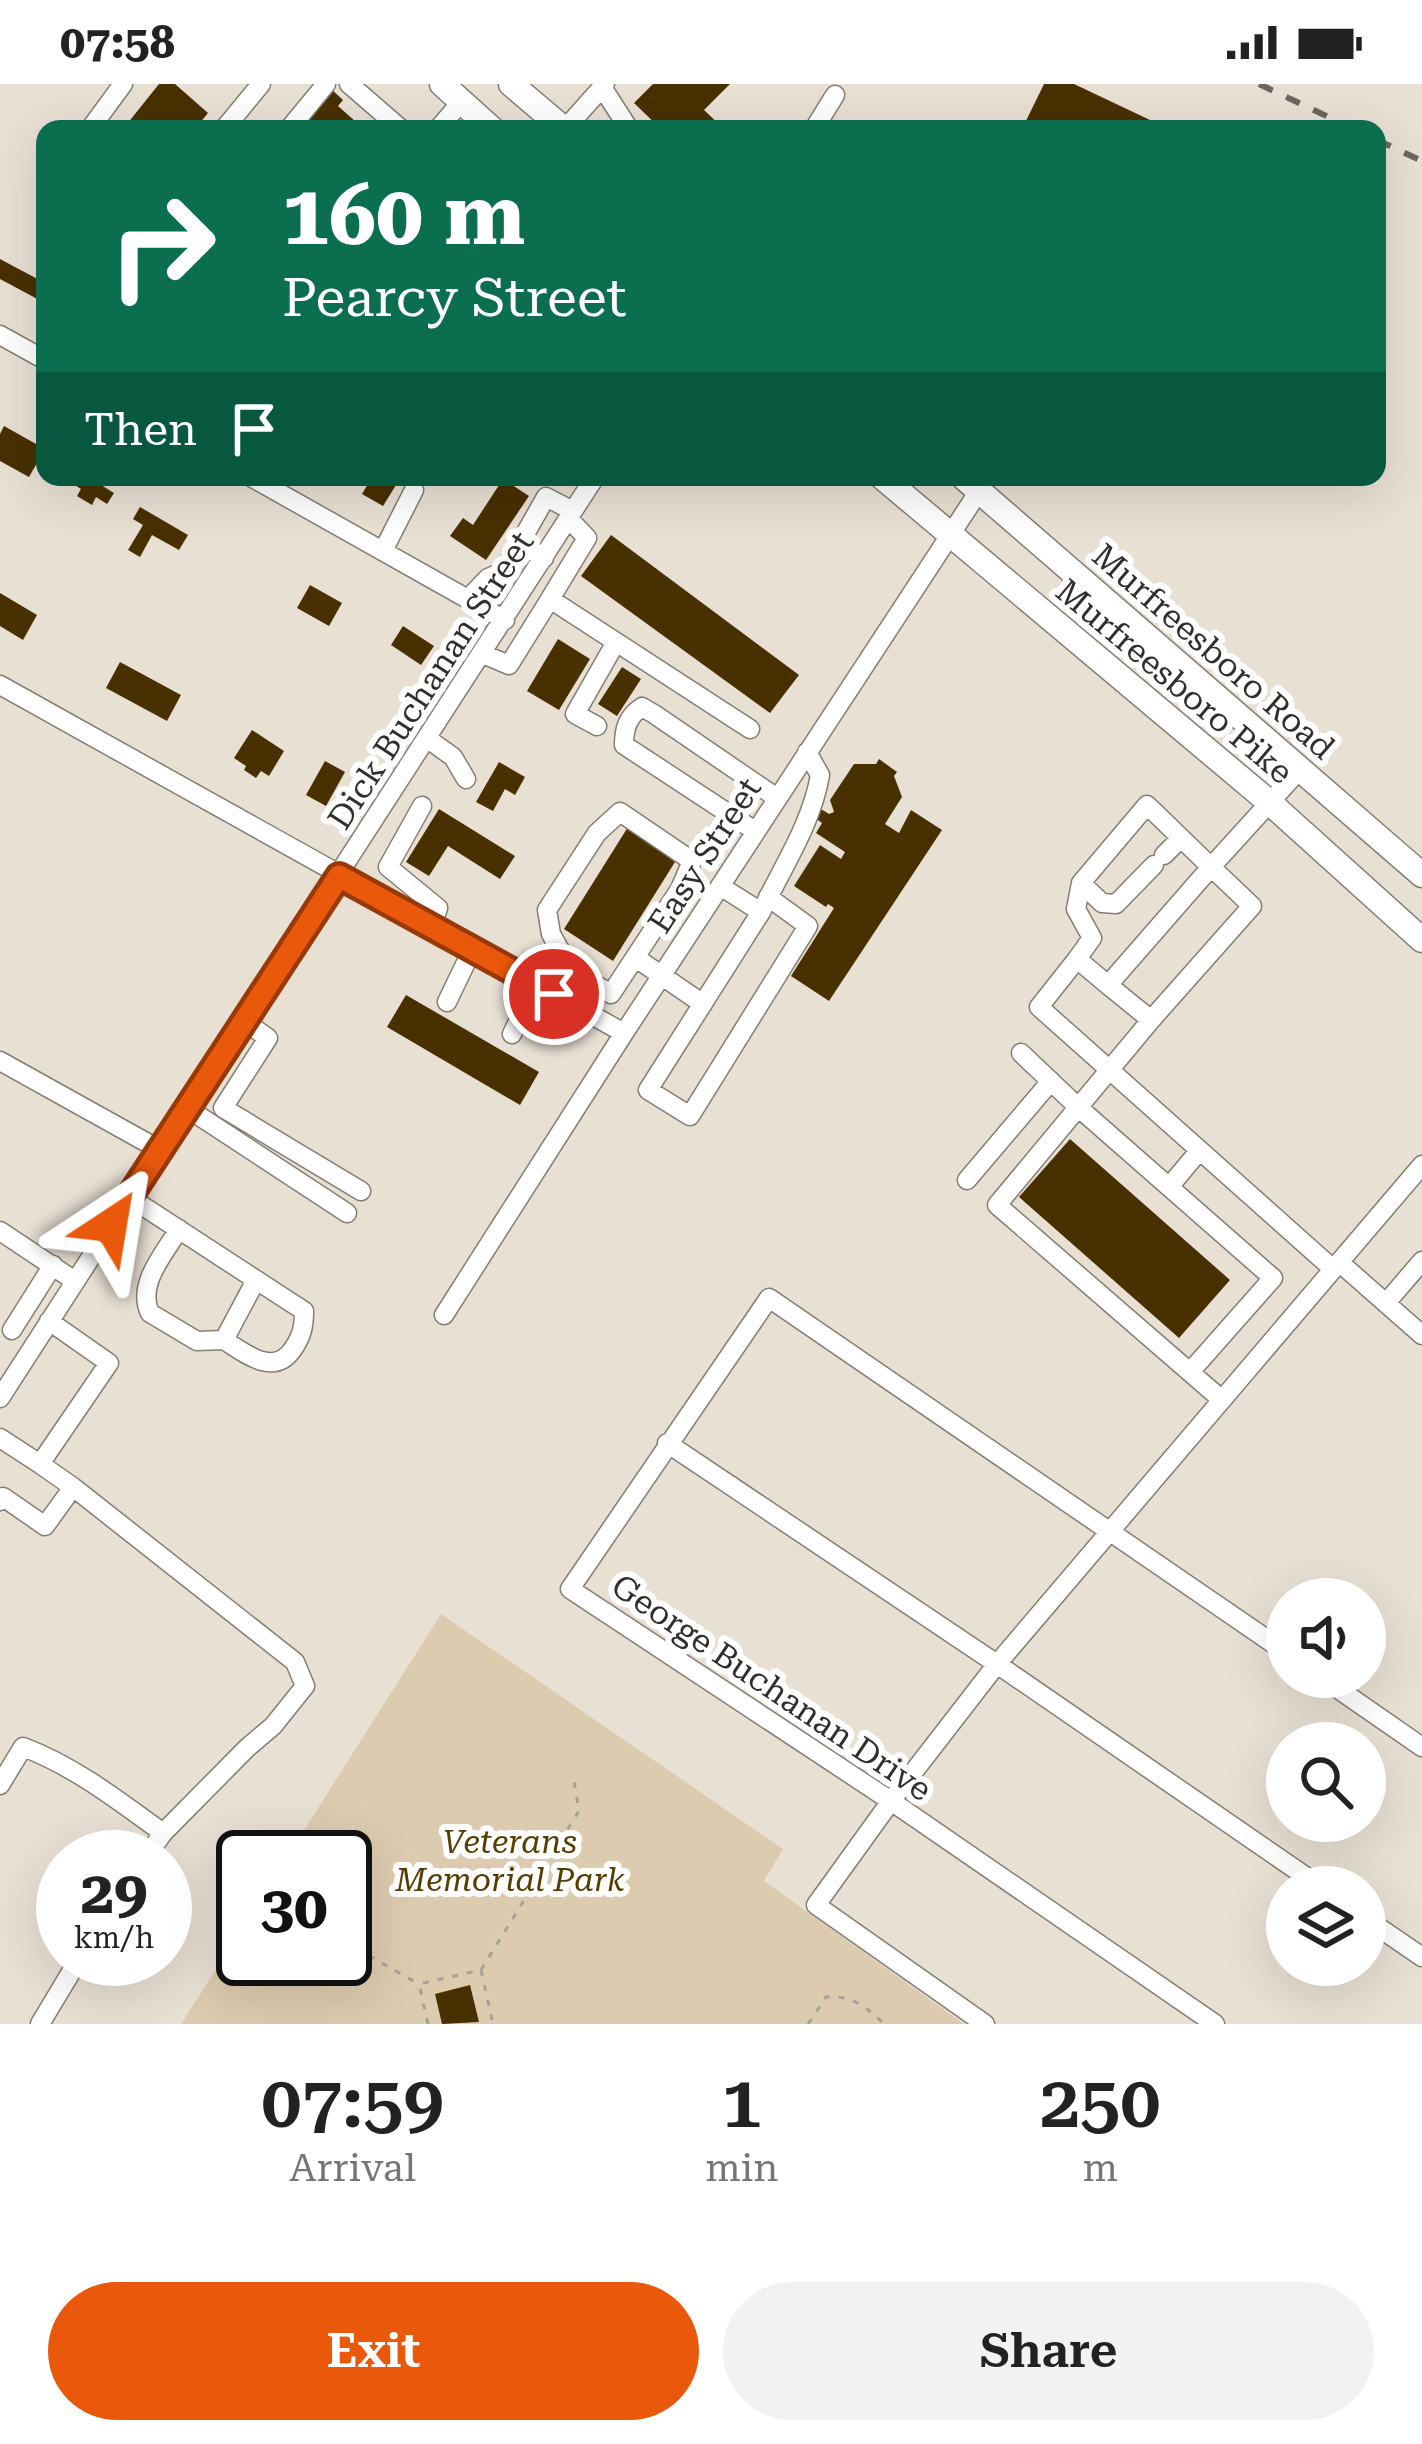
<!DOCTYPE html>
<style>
body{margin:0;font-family:"Roboto Serif",serif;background:#f2f2f2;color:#222;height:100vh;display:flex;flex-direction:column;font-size:45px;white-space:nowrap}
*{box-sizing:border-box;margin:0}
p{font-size:39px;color:#767676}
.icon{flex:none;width:66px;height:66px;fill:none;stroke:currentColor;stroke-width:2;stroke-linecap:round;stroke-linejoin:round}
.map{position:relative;height:1940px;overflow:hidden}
.drawer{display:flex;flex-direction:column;background:#fff;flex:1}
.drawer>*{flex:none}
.guide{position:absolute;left:36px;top:36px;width:1350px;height:366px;border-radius:24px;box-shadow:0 12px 48px #0002;background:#0b6e4f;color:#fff;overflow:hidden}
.buttons{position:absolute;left:1266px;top:1494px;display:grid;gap:24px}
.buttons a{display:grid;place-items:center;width:120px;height:120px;border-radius:50%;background:#fff;box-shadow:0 12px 48px #0002;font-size:60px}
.speed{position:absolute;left:36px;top:1746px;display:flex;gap:24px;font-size:60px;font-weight:700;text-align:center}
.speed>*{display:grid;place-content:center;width:156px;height:156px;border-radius:50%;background:#fff;box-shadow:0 12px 48px #0002;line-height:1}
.speed small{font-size:30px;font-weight:400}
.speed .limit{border:6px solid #111;border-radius:18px;background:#fff;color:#111}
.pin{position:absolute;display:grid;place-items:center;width:102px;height:102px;color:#fff;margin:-51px;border:6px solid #fff;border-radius:50%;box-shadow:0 3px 12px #0007}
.me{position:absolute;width:132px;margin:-66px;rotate:33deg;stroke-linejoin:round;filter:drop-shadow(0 0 9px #0008)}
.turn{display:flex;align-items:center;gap:42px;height:252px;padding:0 48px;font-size:54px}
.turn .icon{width:156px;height:156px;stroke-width:2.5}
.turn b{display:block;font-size:84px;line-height:102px}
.then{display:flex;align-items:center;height:114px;padding:0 48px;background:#0003;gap:24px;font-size:45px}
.eta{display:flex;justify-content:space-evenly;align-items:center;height:204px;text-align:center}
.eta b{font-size:72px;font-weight:600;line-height:84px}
.button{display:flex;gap:24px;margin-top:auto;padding:24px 48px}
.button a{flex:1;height:138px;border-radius:72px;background:#ea580c;color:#fff;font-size:48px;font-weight:600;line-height:138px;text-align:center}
.button a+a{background:#f2f2f2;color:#222}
.status{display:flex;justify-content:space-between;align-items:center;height:84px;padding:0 60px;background:#fff;direction:ltr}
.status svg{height:33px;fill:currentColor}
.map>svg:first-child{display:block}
.green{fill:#ddcbaf}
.building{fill:#483000}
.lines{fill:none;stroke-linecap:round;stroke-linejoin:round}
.minor-casing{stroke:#847d72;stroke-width:21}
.major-casing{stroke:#847d72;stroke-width:27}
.path{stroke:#a8a197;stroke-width:3;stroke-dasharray:6 9;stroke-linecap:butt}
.minor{stroke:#fff;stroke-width:18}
.major{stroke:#fff;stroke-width:24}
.rail{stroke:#6b665f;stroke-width:6;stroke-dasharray:15 15;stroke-linecap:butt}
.route-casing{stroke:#983908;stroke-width:30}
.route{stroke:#ea580c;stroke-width:21}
.labels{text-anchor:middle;stroke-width:12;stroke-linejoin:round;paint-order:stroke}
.street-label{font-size:33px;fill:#322f2a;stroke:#fff}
.park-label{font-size:33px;font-style:italic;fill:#573c00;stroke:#fff}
</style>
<div class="status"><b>07:58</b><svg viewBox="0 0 49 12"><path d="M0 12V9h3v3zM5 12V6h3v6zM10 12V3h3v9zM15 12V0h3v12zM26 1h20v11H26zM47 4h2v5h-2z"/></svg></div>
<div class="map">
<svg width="1422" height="1940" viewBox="0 0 1422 1940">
<rect width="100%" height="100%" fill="#e9e0d4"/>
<path class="green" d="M441,1530L783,1765L764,1797L964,1940H181L243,1843V1875H345V1773H287Z"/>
<path class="building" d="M159,0H175L208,29L195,45H123Z
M653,0H730L704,26L724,45H661L634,19Z
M1044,0H1074L1169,45H1022Z
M330,4L343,16L338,22L356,38L351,45H294Z
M0,175L45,199L43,218L0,195Z
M4,342L45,365L29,393L0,377V350Z
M62,393H88L114,409L107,420L96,413L92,421L77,412L81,405Z
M372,393H401L383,422L362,410Z
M503,395L529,412L486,476L450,452L463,434L473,441Z
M140,423L188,451L179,466L152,451L140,473L128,466L143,441L133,435Z
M611,451L799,591L770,629L581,492Z
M310,501L342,519L329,542L297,524Z
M0,509L37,531L23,556L0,542Z
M403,542L434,562L421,581L391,561Z
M558,555L590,575L559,626L527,607Z
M120,578L181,611L167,637L106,604Z
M622,583L641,595L617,632L598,620Z
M252,646L284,667L269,692L261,687L256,694L244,686L246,682L234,674Z
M879,675L897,688L894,692L902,713L885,740L899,749L911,726L942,746L829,917L791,892L834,824L828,820L826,823L794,802L820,761L841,775L845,768L816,749L822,739L811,731L816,722L829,730L834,728L830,716L854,680H876Z
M325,677L345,688L326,722L306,711Z
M499,678L525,693L515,711L505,705L493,727L476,718Z
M439,725L515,772L500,795L448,762L429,792L406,778Z
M628,743L675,778L613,877L564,845Z
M406,911L539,988L520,1021L387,943Z
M1070,1055L1230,1196L1179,1254L1019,1113Z
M470,1901L479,1938L442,1940L435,1910Z"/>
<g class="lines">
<g class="minor-casing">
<path id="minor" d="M349,0L401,45
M602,3L629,45
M90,45L123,0
M224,45L261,0
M289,45L326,0
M438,45L462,17
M565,45L605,0
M814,45L835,11
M0,251L45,276
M251,393L505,536
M569,435L587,454L550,515L750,645
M383,467L414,406
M544,474L520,459L546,413L573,427
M468,515L488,494L504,487L520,459
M483,570L509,581L550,515
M0,601L624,949
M597,642L575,630L616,558
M428,655L453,673L466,695
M422,722L388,783L438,824L432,843
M755,747L624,661C624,644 628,632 642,623L654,630L777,714
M1164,771L1181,754
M1081,799L1102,819L1116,820L1154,781
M720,802L761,828
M768,813L808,842L690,1032L648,1006L761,828C782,784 812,739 820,691L807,668
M636,874L703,920
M1077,875L1039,923L1333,1185
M1108,901L1077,875L1092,854L1076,825L1081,799L1147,721L1211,783L1300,685
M554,911L571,886L611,910L680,805L692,777L620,728L597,749L547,826L551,850L571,886
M447,918L472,866
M1151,936L1108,901L1211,783L1252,822L1151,936L997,1121L1222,1316
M244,937L268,954L223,1024L361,1107
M512,950L536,901
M1021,969L1079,1024L1273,1194L1190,1288
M0,977L160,1066
M187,1024L347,1129
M967,1096L1051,997
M1169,1103L1199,1067
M129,1113L304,1227C304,1242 302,1252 293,1265C274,1293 246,1270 224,1256L256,1196
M179,1145C165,1169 136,1200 150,1229L197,1257L224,1256
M0,1147L75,1197
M1339,1178L1422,1251
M1386,1219L1422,1177
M444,1231L624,949L979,407
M12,1246L53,1181
M0,1314L595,393
M0,1354L40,1380L109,1279L49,1237
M667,1359L997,1580L1321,1803
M73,1403L295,1578L305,1602L273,1642L247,1664L163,1749
M0,1417L3,1413L45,1442L73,1403L40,1380
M1321,1593L1422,1663
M0,1701L23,1663C74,1682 119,1717 163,1749L146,1773
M1365,1834L1422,1873
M40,1940L79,1875
M985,1940L816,1821L891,1717L997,1580L1422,1081
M1215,1940L891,1717L570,1505L769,1214L1287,1569"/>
</g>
<g class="major-casing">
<path id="major" d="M442,0L492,45
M511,0L564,45
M882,393L1269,718L1422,856
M963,393L1422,791"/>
</g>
<path class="path" d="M356,1864L417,1899
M481,1886L579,1727L574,1697
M428,1940L419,1900L481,1886L493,1940
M808,1940L826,1913C852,1911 865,1922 884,1940"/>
<use href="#minor" class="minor"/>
<use href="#major" class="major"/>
<path class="rail" d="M1259,0L1354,45
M1377,56L1422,77"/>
</g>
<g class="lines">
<g class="route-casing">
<path id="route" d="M111,1141L339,792L554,910"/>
</g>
<use href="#route" class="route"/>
</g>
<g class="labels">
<g class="street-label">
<text transform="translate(1214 567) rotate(41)" y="12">Murfreesboro Road</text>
<text transform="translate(430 596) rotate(-57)" y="12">Dick Buchanan Street</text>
<text transform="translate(1175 597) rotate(40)" y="12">Murfreesboro Pike</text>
<text transform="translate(704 771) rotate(-57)" y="12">Easy Street</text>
<text transform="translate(772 1603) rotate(34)" y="12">George Buchanan Drive</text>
</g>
<g class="park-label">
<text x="510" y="1769">Veterans<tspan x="510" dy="38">Memorial Park</tspan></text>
</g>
</g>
</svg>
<div class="buttons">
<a><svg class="icon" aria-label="sound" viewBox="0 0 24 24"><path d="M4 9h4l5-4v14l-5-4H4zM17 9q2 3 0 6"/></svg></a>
<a><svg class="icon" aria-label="search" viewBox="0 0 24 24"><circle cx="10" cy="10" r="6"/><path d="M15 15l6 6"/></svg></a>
<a><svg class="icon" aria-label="layers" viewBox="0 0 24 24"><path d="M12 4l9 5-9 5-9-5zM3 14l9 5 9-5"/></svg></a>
</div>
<div class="speed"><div>29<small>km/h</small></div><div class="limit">30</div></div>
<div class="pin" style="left:554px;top:910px;background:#d93025"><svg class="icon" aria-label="arrive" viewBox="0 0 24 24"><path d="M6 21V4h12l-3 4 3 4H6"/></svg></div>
<svg class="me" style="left:111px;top:1141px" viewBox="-20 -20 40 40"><path d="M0-17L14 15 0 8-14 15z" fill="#ea580c" stroke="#fff" stroke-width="4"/></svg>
<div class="guide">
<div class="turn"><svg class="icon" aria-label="right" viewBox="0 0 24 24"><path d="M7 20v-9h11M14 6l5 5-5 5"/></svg><div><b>160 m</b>Pearcy Street</div></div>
<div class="then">Then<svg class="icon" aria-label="arrive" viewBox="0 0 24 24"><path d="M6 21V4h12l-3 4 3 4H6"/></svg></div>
</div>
</div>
<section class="drawer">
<div class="eta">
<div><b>07:59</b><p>Arrival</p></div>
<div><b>1</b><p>min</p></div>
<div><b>250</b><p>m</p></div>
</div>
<div class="button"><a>Exit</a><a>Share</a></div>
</section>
